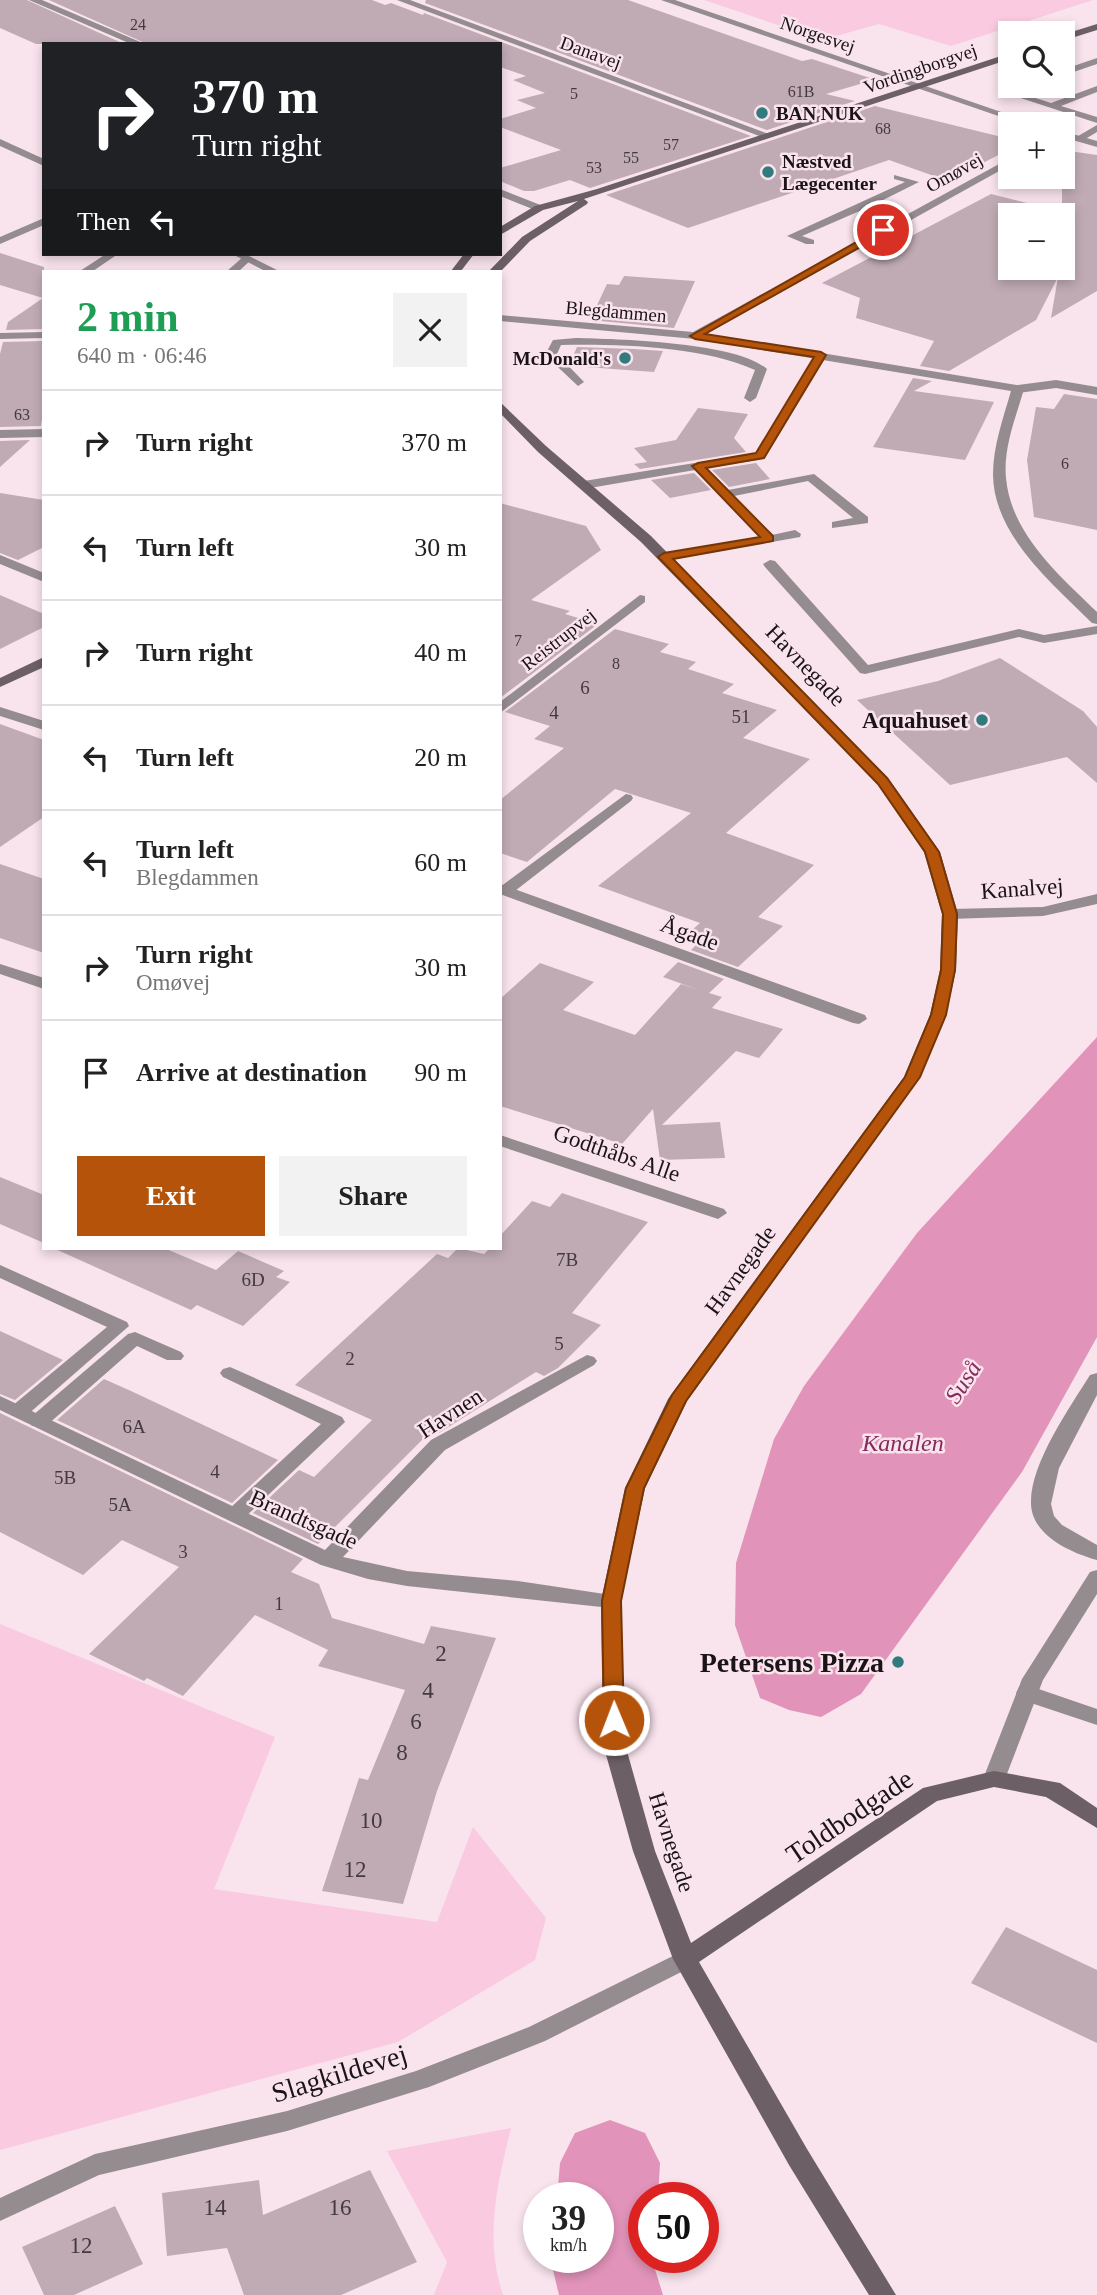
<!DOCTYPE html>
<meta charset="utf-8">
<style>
body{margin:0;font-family:"Times New Roman",serif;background:#f2f2f2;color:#222;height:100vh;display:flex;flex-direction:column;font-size:26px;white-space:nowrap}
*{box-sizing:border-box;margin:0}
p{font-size:23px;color:#767676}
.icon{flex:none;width:38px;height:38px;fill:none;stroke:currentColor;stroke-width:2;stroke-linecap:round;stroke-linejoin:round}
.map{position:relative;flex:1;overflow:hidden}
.side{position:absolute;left:42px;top:270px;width:460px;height:980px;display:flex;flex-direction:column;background:#fff;border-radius:0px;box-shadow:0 4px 10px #0003}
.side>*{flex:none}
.banner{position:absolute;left:42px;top:42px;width:460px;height:214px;border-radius:0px;box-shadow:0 4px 10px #0003;background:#202124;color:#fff;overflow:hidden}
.fabs{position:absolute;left:998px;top:21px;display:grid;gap:14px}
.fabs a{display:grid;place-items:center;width:77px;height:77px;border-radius:0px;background:#fff;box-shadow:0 4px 10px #0003;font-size:35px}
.speed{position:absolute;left:523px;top:2182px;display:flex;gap:14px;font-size:35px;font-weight:700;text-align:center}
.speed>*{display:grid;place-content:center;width:91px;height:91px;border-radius:50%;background:#fff;box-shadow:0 4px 10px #0003;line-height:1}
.speed small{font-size:18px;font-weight:400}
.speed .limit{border:10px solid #d22;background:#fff;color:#111}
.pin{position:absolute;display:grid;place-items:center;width:60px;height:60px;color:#fff;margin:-30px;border:4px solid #fff;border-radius:50%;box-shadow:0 2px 7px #0007}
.me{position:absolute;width:77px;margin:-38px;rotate:359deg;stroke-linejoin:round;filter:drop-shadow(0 0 5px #0008)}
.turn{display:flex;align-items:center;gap:24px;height:147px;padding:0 35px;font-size:32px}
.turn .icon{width:91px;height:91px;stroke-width:2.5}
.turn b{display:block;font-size:49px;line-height:60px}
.then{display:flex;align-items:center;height:66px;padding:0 35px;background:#0003;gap:14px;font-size:26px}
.round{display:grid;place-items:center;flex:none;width:74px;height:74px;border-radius:0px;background:#f2f2f2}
.overview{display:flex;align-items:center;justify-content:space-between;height:119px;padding:0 35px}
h1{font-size:42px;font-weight:600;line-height:52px;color:#1e9e55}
.button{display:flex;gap:14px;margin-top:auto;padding:14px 35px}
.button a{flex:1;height:80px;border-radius:0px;background:#b45309;color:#fff;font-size:28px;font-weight:600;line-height:80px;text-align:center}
.button a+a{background:#f2f2f2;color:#222}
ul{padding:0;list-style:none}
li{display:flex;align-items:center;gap:21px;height:105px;padding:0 35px;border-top:2px solid #e0e0e0}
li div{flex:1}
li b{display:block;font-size:26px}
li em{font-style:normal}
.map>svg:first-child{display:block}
.green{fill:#facae0}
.water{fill:#e193b9}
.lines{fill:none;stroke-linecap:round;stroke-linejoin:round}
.river{fill:#e193b9;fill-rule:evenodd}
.building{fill:#c0abb4;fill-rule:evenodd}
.lane{fill:#958c90;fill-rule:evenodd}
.street{fill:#958c90;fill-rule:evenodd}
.secondary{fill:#6c5f65;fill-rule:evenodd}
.route{fill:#b45309;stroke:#753606;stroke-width:2}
.poi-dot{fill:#317a7e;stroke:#f9e3ed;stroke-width:2.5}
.labels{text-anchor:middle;stroke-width:5;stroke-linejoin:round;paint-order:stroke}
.far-number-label{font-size:16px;fill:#443a3e}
.far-street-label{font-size:19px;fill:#1b1417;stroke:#f9e3ed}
.far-poi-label{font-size:19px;font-weight:bold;fill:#1b1417;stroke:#f9e3ed;text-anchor:start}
.number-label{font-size:19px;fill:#443a3e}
.street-label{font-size:23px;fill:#1b1417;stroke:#f9e3ed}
.poi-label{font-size:23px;font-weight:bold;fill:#1b1417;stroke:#f9e3ed;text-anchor:end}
.near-number-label{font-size:23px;fill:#443a3e}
.water-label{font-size:24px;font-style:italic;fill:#842a5d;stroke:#f9e3ed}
.near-poi-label{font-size:28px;font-weight:bold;fill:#1b1417;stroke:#f9e3ed;text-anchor:end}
.near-street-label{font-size:28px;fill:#1b1417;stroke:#f9e3ed}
</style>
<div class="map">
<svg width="1097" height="2295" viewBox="0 0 1097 2295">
<rect width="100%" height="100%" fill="#f9e3ed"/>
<path class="green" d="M704,0H1093L951,46L879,24L822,40Z
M0,1624L275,1737L214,1889L437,1922L473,1827L546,1918L535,1960L398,2042L0,2150Z
M511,2128C497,2185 484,2238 503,2295H434L447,2262L387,2151Z"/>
<path class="water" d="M1097,1037V1337L1022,1472L861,1694L821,1717L789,1710L760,1698L735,1625L736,1563L774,1439L804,1386L917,1233Z"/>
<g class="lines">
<path class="river" d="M610,2120L645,2133L660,2163L658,2198H644V2258H655L654,2266L663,2295H559L552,2266V2258H598V2198H557L560,2163L575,2133Z"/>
</g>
<path class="building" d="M0,0H27L124,44H36L0,28Z
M49,0H372L385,5L391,3L423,15L424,13L751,136L590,188L570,180L534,191H524L500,181V168L561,150L500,127V119L536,108L517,100L545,93L513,80L526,76L500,67V44H147Z
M426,0H628L802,61L812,59L870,78L864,80L867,82L826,94L855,101L767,130L425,3Z
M875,106L1010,139V149L948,181L889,160L688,228L606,195Z
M1062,150L1097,155V291L1051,318L1058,277L1036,320L949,371L920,366L934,341L856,318L860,298L822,283L991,194L1062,212ZM1010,215H1062V268H1010Z
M0,253L44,267V329L6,330L8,322L43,298L0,285Z
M624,276L695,281L674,328L590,320L607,284L619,285Z
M44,341V405L41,426L0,427V354L3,342Z
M577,347L634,349L663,351L654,372L572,366L570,363Z
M913,378L932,381L914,391L994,402L965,460L873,447Z
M1064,394L1097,399V530L1034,517L1027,460L1036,407L1054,409Z
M698,408L748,414L734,438L746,452L640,469L634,464L647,462L634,448L676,440Z
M30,440L0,467V441Z
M756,463L770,479L729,487L712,470Z
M694,473L711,490L670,498L651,480Z
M0,493L44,500V547L18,560L0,553Z
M500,503L586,526L601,550L531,600L570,611L565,614L598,624L500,698Z
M0,595L44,614V627L0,649Z
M615,629L669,644L660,652L696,662L688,669L734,684L722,693L777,710L743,738L810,759L726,833L814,865L758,917L783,926L738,967L691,950L706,935L692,930L700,923L598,886L691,813L615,789L527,862L500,853V800L564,748L534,739L550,726L505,712Z
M1000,658L1083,711L1097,727V783L1067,757L950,785L857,700L938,681Z
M0,724L44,740V817L0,847Z
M0,864L44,879V953L0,938Z
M678,962L724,979L709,993L722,997L712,1008L783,1029L759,1058L736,1051L662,1125L720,1122L725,1158L660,1160L653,1109L622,1144L500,1106V999L540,963L594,982L563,1010L635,1035L681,984L699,990L663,977Z
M0,1177L44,1195V1243L0,1224Z
M562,1193L648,1222L572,1313L601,1325L558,1368L544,1376L536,1372L439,1433L433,1429L318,1544L253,1513L299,1470L314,1477L372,1420L295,1385L437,1254L448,1258L458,1248L484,1254L490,1248H500V1236L532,1201L550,1207Z
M53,1248H164L216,1270L238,1251L284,1271L276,1277L290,1282L243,1326L197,1305L191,1310Z
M0,1331L63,1360L15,1400L0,1394Z
M104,1379L131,1391L278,1460L232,1503L57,1420Z
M0,1413L303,1559L291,1572L319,1584L332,1618L424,1644L431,1626L496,1638L437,1791L403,1904L322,1891L359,1778L368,1780L405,1690L318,1666L328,1650L255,1615L183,1696L147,1678L144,1681L89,1654L179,1567L122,1540L83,1575L0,1532Z
M1006,1927L1097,1970V2043L971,1983Z
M370,2170L417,2262L341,2295H244L227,2248L167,2256L162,2193L259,2180L263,2215Z
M115,2206L143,2264L74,2295H44L22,2247Z"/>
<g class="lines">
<path class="lane" d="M1097,58V64L1062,76V70Z
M1021,86H1034L1020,93L1051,103L1097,86V92L1061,106L1097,117V123L1005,93Z
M1097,125V132L1082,141L1073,139Z
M894,175L919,182L871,206L909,216V220L862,210L802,236L814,240V244H806L787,236L905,182L894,179Z
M106,254H118L93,271H80Z
M243,257L252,259L239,271H227Z
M576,338C618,339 736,342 767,369L756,398L750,402L744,398L755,370C701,346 620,344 561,345L557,354L584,382L578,386L545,355L553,340Z
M821,352L827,355L764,459L707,468L728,490L814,474L868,517V523L832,528V522L853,518L808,481L734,496L772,535L795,530L801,534L800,537L664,561L657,557L659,554L760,537L695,470L584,489L578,485L584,481L756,453L815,355Z
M1056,380L1097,387V395L1056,388L1018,393L1012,389L1018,385Z
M770,560L775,561L868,665L1019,629L1044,635L1097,626V634L1044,643L1019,637L865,674L860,673L765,567L763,564Z
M626,794L631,795L633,798L631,801L511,894L500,895V887Z
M0,1265L127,1322L129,1326L26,1416H12L9,1411L12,1406L107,1327L0,1278Z
M135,1332L181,1352L184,1356L181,1360H167L137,1346L46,1426H32L29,1421L32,1416L128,1334Z
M230,1367L342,1417L345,1422L242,1520H228L225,1515L228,1510L321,1424L223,1377L220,1373L223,1369Z
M1097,1373V1395L1059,1468L1051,1504L1054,1516L1062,1525L1097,1545V1560C1071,1553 1031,1535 1031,1503C1030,1464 1070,1407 1090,1375Z
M1027,1685L1097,1709V1725L1019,1699L1016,1693L1019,1687Z"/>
<path class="street" d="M29,0H42L145,44H131Z
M397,0H410L774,136L765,138Z
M661,0H675L1036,124H1022Z
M1062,131L1097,141V147L1062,137Z
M0,139L44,159V166L0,146Z
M1010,158V165L706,334L1022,386L1024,389C1016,417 1003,448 1006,478C1011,534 1059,575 1097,612V624L1092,623C1053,584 994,536 993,475C993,446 1003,419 1011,391L695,339L500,321V315L693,332Z
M500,189L543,206L544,208L535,210L500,196Z
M44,218V225L0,244V237Z
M232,254H245L279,271H265Z
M44,332V338L0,339V333Z
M44,429V437L0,438V430Z
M0,555L44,573V582L0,564Z
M640,595L645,596V602L500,713V702Z
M0,707L44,721V730L0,716Z
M500,884L865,1015L867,1019L859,1024L853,1023L500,894Z
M1097,894V904L1043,916L950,919L942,914L950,909L1043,907Z
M0,964L44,978V989L0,974Z
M500,1135L724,1209L727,1213L718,1219L712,1217L500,1146Z
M587,1355L594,1357L597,1361L594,1365L445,1450L343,1557L407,1571L518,1581L618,1596L621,1601L618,1606L611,1608L407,1586L368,1579L321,1565L0,1410V1396L325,1550L431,1440Z
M1097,1570V1594L1043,1680L1005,1779L1002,1785L994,1787L986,1785L983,1779L1022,1679L1090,1572Z
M685,1950L693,1952L697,1959L693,1966L545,2041L429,2087L287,2131L99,2175L0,2221V2198L95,2154L287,2111L416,2071L529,2027Z"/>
<path class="secondary" d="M1097,24V30L1062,41V35Z
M1010,53V59L584,199L588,202L587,204L530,241L500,272L489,271L522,237L578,201L543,210L500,235V227L535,206L597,189Z
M464,254H474L461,271H451Z
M500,402L546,446L651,536L888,778L940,852L958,914L956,970L946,1015L920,1077L687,1401L645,1488L621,1601L625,1744L655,1851L691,1943L923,1788L994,1771L1060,1783L1097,1808V1828L1046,1797L994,1787L937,1801L699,1962L807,2149L896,2295H869L789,2165L673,1959L633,1851L603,1744L601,1601L625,1488L668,1399L904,1077L930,1015L940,970L942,914L924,852L878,784L641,542L538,452L500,413Z
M44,657V667L0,687V678Z"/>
</g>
<path class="route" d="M883,227L888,230L887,232L705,334L821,352L826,355L764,458L706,468L773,536V541L673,559L887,778L939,852L957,914L955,970L946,1015L920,1077L686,1401L644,1488L621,1601L624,1720L621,1726L614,1728L607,1726L604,1720L602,1601L626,1488L672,1395L905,1077L931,1015L941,970L943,914L925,852L878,784L658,557L664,553L760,537L692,466L698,463L756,453L814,357L695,339L690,336Z"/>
<g class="poi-dot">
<circle cx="762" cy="113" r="7"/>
<circle cx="768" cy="172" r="7"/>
<circle cx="625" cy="358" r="7"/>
<circle cx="982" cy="720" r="7"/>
<circle cx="898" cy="1662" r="7"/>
</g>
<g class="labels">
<g class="far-number-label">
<text x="138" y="30">24</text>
<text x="801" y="97">61B</text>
<text x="574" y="99">5</text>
<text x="883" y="134">68</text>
<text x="671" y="150">57</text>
<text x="631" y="163">55</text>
<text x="594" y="173">53</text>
<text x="22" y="420">63</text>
<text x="1065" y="469">6</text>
<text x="518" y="646">7</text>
<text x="616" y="669">8</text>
</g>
<g class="far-street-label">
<text transform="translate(818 34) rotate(19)" y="7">Norgesvej</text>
<text transform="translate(591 52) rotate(20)" y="7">Danavej</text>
<text transform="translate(920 68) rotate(-19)" y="7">Vordingborgvej</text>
<text transform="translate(954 172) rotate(-29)" y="7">Omøvej</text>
<text transform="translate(616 311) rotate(5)" y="7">Blegdammen</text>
<text transform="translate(558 639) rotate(-38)" y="7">Reistrupvej</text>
</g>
<g class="far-poi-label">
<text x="776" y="120">BAN NUK</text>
<text x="782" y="168">Næstved<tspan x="782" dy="22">Lægecenter</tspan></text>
<text x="611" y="365" text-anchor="end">McDonald's</text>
</g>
<g class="number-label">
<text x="585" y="694">6</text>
<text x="554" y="719">4</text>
<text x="741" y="723">51</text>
<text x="567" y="1266">7B</text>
<text x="253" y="1286">6D</text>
<text x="559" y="1350">5</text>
<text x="350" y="1365">2</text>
<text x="134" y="1433">6A</text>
<text x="215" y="1478">4</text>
<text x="65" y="1484">5B</text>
<text x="120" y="1511">5A</text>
<text x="183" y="1558">3</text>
<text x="279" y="1610">1</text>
</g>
<g class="street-label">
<text transform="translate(806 665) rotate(46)" y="8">Havnegade</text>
<text transform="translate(1022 888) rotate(-4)" y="8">Kanalvej</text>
<text transform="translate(690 933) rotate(20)" y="8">Ågade</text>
<text transform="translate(617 1153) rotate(19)" y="8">Godthåbs Alle</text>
<text transform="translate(740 1270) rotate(-54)" y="8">Havnegade</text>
<text transform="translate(450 1413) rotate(-33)" y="8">Havnen</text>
<text transform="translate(304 1519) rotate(24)" y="8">Brandtsgade</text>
<text transform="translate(672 1842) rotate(72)" y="8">Havnegade</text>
</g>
<g class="poi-label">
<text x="968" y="728">Aquahuset</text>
</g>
<g class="near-number-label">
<text x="441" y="1661">2</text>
<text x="428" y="1698">4</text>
<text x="416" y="1729">6</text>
<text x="402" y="1760">8</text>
<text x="371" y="1828">10</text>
<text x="355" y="1877">12</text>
<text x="215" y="2215">14</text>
<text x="340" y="2215">16</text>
<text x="81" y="2253">12</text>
</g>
<g class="water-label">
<text transform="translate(963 1382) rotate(-57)" y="8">Suså</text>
<text x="903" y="1451">Kanalen</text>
</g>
<g class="near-poi-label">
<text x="884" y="1672">Petersens Pizza</text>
</g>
<g class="near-street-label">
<text transform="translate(849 1816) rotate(-34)" y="10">Toldbodgade</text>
<text transform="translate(339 2073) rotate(-17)" y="10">Slagkildevej</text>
</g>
</g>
</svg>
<div class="fabs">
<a><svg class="icon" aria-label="search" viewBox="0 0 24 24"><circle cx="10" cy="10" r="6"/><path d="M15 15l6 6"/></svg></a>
<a>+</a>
<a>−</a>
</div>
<div class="speed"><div>39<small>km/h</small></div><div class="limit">50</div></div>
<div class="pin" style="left:883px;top:230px;background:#d93025"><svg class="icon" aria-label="arrive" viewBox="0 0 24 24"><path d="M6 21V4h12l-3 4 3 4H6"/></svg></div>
<svg class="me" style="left:614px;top:1720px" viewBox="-20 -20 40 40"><circle r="17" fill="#b45309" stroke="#fff" stroke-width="3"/><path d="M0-11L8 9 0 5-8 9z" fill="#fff"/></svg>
<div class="banner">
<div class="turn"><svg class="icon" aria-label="right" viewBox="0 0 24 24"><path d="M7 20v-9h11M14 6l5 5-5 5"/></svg><div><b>370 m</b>Turn right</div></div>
<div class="then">Then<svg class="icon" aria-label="left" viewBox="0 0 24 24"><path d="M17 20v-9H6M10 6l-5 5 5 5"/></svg></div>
</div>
<section class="side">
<div class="overview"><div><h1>2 min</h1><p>640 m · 06:46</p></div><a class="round"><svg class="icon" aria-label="close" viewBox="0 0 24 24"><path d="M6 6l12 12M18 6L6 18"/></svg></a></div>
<ul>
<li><svg class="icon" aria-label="right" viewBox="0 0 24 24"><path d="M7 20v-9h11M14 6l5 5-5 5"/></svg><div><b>Turn right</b></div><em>370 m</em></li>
<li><svg class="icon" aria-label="left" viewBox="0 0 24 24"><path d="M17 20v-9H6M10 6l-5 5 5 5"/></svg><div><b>Turn left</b></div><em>30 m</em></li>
<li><svg class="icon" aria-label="right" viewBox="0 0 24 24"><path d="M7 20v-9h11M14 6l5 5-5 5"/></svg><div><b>Turn right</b></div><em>40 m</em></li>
<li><svg class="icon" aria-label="left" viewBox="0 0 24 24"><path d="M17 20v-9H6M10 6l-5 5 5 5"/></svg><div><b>Turn left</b></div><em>20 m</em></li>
<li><svg class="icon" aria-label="left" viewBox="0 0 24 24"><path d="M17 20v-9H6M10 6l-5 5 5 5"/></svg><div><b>Turn left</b><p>Blegdammen</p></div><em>60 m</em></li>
<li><svg class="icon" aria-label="right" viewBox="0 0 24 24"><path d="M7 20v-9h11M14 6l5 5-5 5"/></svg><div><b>Turn right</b><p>Omøvej</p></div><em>30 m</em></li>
<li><svg class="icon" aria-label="arrive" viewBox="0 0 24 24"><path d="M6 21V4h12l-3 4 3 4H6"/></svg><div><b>Arrive at destination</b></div><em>90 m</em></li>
</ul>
<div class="button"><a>Exit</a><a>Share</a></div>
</section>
</div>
